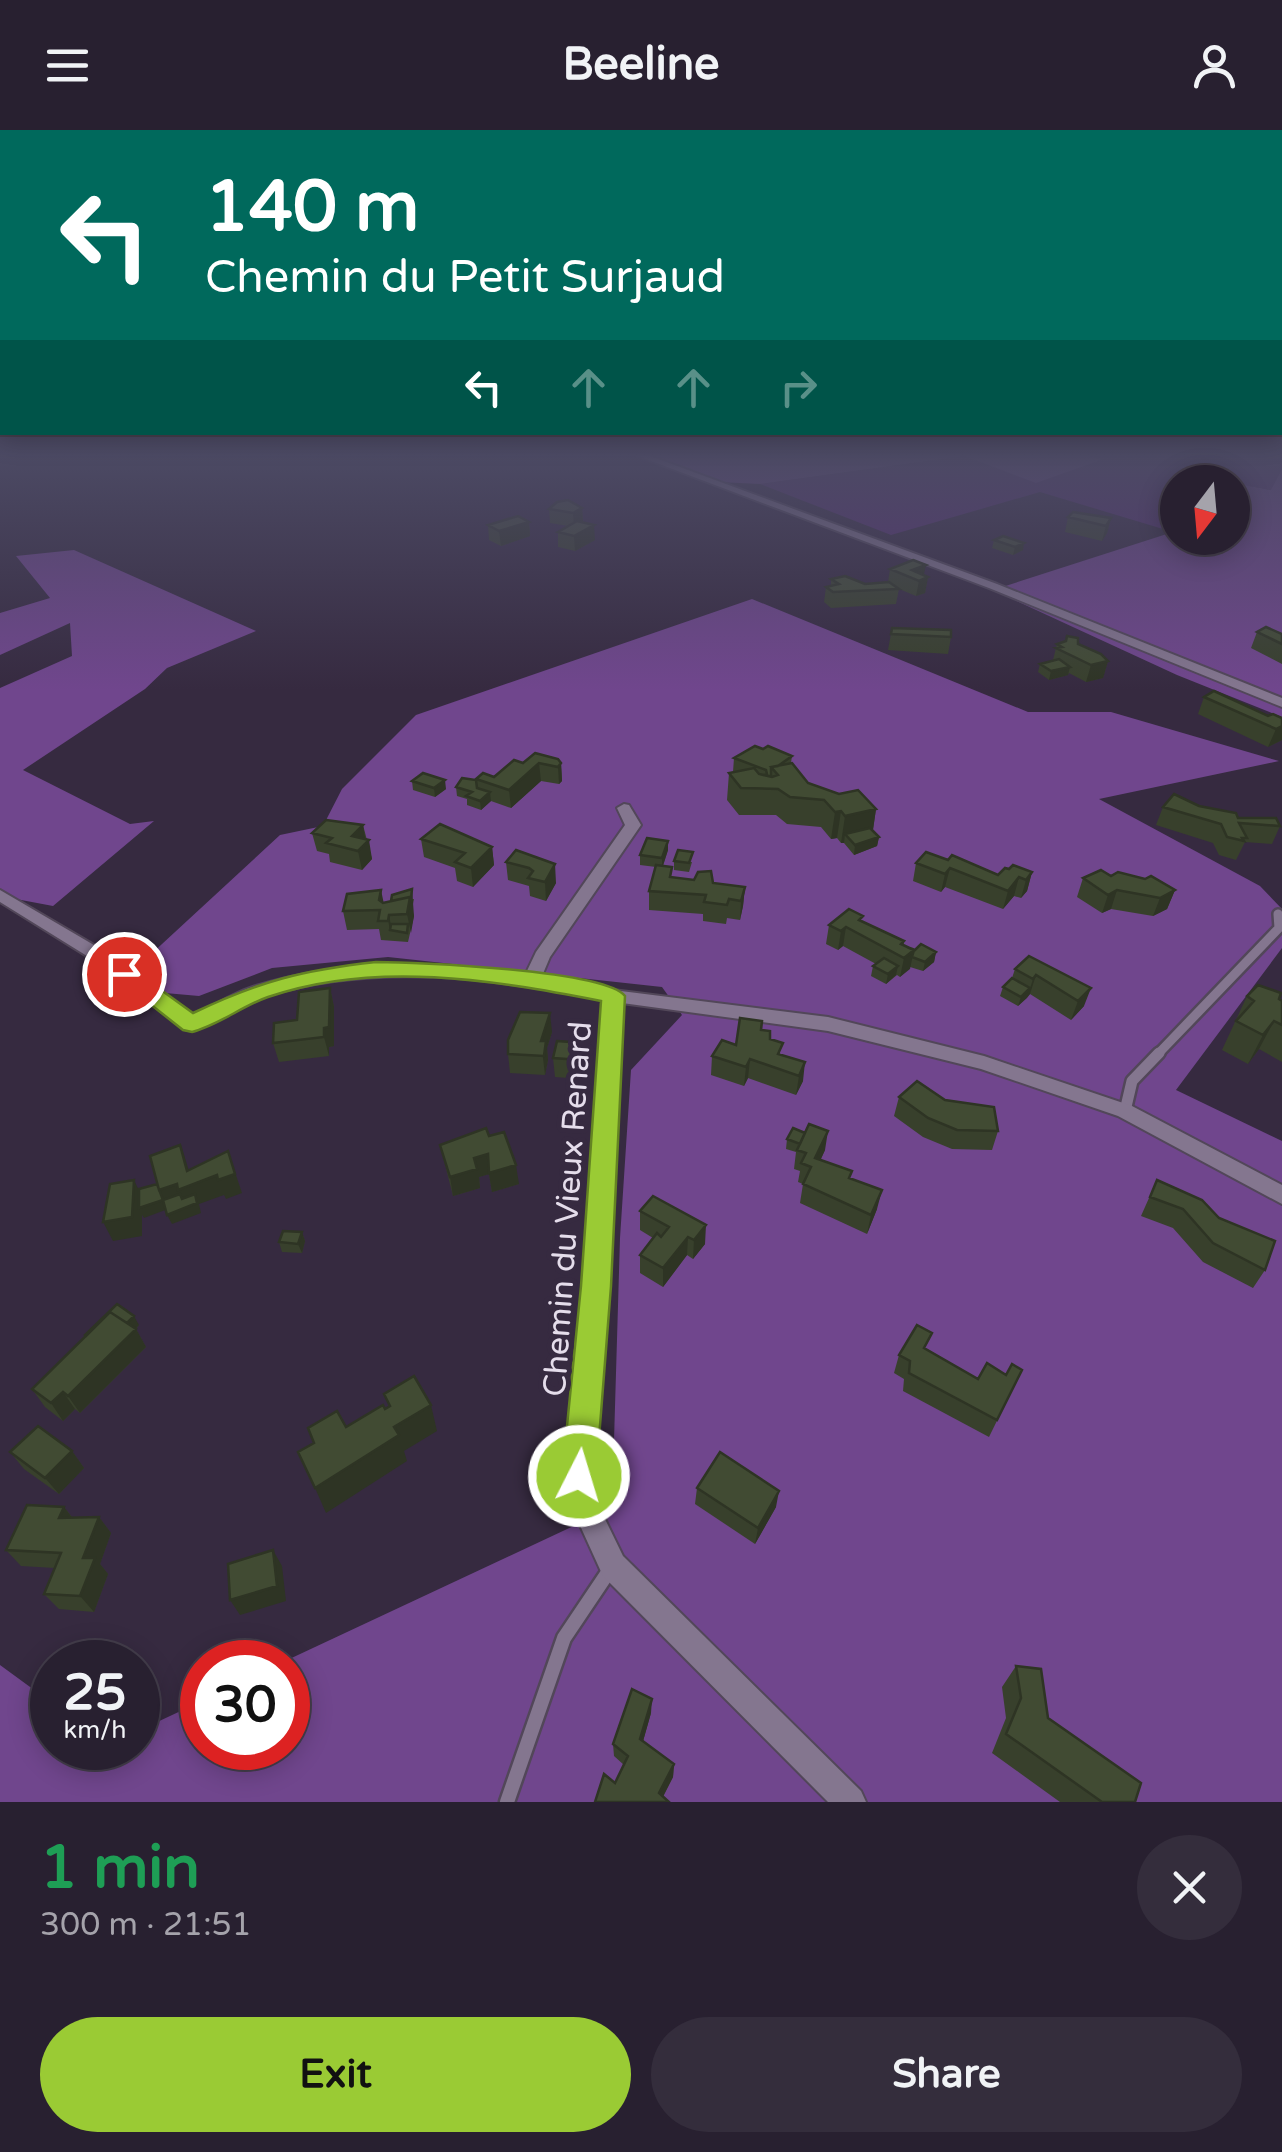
<!DOCTYPE html>
<meta charset="utf-8">
<style>
body{margin:0;font-family:"Varela Round",sans-serif;background:#342d3c;color:#f1f3f6;height:100vh;display:flex;flex-direction:column;font-size:38px;white-space:nowrap}
*{box-sizing:border-box;margin:0}
p{font-size:32px;color:#a5a3ab}
.icon{flex:none;width:55px;height:55px;fill:none;stroke:currentColor;stroke-width:2;stroke-linecap:round;stroke-linejoin:round}
.map{position:relative;height:1672px;overflow:hidden}
.panel{display:flex;flex-direction:column;background:#282030;flex:1}
.panel>*{flex:none}
.top-card{position:absolute;left:0px;top:0px;width:1282px;height:305px;box-shadow:0 5px 25px #0003,0 0 0 2px #443e4c;background:#00695c;color:#fff;overflow:hidden}
.needle{width:65px;rotate:196deg}
.tools{position:absolute;left:1160px;top:335px;display:grid;gap:20px}
.tools a{display:grid;place-items:center;width:90px;height:90px;border-radius:50%;background:#282030;box-shadow:0 5px 25px #0003,0 0 0 2px #443e4c;font-size:50px}
.speed{position:absolute;left:30px;top:1510px;display:flex;gap:20px;font-size:50px;font-weight:700;text-align:center}
.speed>*{display:grid;place-content:center;width:130px;height:130px;border-radius:50%;background:#282030;box-shadow:0 5px 25px #0003,0 0 0 2px #443e4c;line-height:1}
.speed small{font-size:25px;font-weight:400}
.speed .limit{border:15px solid #d22;background:#fff;color:#111}
.pin{position:absolute;display:grid;place-items:center;width:85px;height:85px;color:#fff;margin:-42px;border:5px solid #fff;border-radius:50%;box-shadow:0 2px 10px #0007}
.me{position:absolute;width:110px;margin:-55px;rotate:5deg;stroke-linejoin:round;filter:drop-shadow(0 0 8px #0008)}
.turn{display:flex;align-items:center;gap:35px;height:210px;padding:0 40px;font-size:45px}
.turn .icon{width:130px;height:130px;stroke-width:2.5}
.turn b{display:block;font-size:70px;line-height:85px}
.lanes{display:flex;align-items:center;height:95px;padding:0 40px;background:#0003;justify-content:center;gap:50px;direction:ltr}
.lanes .off{opacity:.35}
.round{display:grid;place-items:center;flex:none;width:105px;height:105px;border-radius:52px;background:#342d3c}
.summary{display:flex;align-items:center;justify-content:space-between;height:170px;padding:0 40px}
h1{font-size:60px;font-weight:700;line-height:75px;color:#1e9e55}
.cta{display:flex;gap:20px;margin-top:auto;padding:20px 40px}
.cta a{flex:1;height:115px;border-radius:60px;background:#9acb34;color:#111;font-size:40px;font-weight:700;line-height:115px;text-align:center}
.cta a+a{background:#342d3c;color:#f1f3f6}
header{display:flex;justify-content:space-between;align-items:center;height:130px;padding:0 40px;background:#282030;font-size:45px;font-weight:700}
.map>svg:first-child{display:block}
.green{fill:#562e71}
.forest{fill:#70468d}
.lines{fill:none;stroke-linecap:round;stroke-linejoin:round}
.lane-far2-casing{stroke:#524759;stroke-width:14}
.lane-far1-casing{stroke:#524759;stroke-width:16}
.lane-casing{stroke:#524759;stroke-width:19}
.street-casing{stroke:#524759;stroke-width:4}
.lane-far2{stroke:#84768f;stroke-width:9}
.lane-far1{stroke:#84768f;stroke-width:11}
.lane{stroke:#84768f;stroke-width:14}
.street{fill:#84768f;fill-rule:evenodd}
.wall{fill:#38402c}
.shaded-wall{fill:#2e3424}
.building{fill:#414b33;stroke:#2e3424;stroke-width:2.5}
.route{fill:#9acb34;stroke:#648422;stroke-width:2.5}
.labels{text-anchor:middle;stroke-width:10;stroke-linejoin:round;paint-order:stroke}
.near-street-label{font-size:32px;fill:#e5ddeb;stroke:#362a40}
</style>
<header><svg class="icon" aria-label="menu" viewBox="0 0 24 24"><path d="M4 6h16M4 12h16M4 18h16"/></svg>Beeline<svg class="icon" aria-label="person" viewBox="0 0 24 24"><circle cx="12" cy="8" r="4"/><path d="M4 21q1-7 8-7t8 7"/></svg></header>
<div class="map">
<svg width="1282" height="1672" viewBox="0 0 1282 1672">
<rect width="100%" height="100%" fill="#362a40"/>
<path class="green" d="M964,326L1012,334L1099,329L1090,326H1282V339L1272,360L1205,349L1178,352L1177,367L1167,374L1173,402L1040,362L891,405L760,354Z"/>
<path class="forest" d="M650,326H964L760,354L719,352Z
M965,326H1090L1101,330L1036,353Z
M1282,339V587L1177,545L993,460L1173,402L1167,374L1177,367L1178,408H1232L1233,353L1271,360Z
M74,420L256,501L167,538L145,559L23,640L130,694L154,691L53,776L0,766V558L72,526L70,493L0,525V483L50,468L16,426Z
M752,469L1028,582H1111L1279,631L1099,669L1260,756L1282,779V818L1176,960L1282,1011V1672H0V1535L52,1573V1618H138V1601L202,1571V1618H288V1532H283L612,1378L620,1108L631,940L682,885L662,857L388,827L272,838L199,866L120,859L149,826L280,705L323,696L342,659L416,585Z"/>
<g class="lines">
<g class="lane-far2-casing">
<path id="lane-far2" d="M1157,925L1279,798L1278,784"/>
</g>
<g class="lane-far1-casing">
<path id="lane-far1" d="M1125,981L1132,951L1159,923"/>
</g>
<g class="lane-casing">
<path id="lane" d="M507,1672L564,1508L611,1438"/>
</g>
<g class="street-casing">
<path id="street" d="M638,326H650L997,454L1282,568V577L989,458Z
M624,674L629,675L641,695L550,827L542,846L613,860L828,887L984,926L1132,976L1282,1055V1074L1118,986L981,939L828,901L622,873L607,1155L592,1346L604,1387L623,1426L861,1661L866,1672H828L603,1446L578,1391L566,1346L585,1155L604,870C493,848 379,832 269,865C242,873 219,892 192,901L185,899L87,826L0,772V760L99,818L193,886C214,876 235,862 256,856C345,828 435,834 526,843L536,822L625,695L617,678Z"/>
</g>
<use href="#lane-far2" class="lane-far2"/>
<use href="#lane-far1" class="lane-far1"/>
<use href="#lane" class="lane"/>
<use href="#street" class="street"/>
</g>
<path class="wall" d="M582,378L583,392L595,410L575,421L558,417V402L568,396L550,393L549,379Z
M1068,387L1111,388L1107,403L1102,411L1065,402Z
M529,392L530,406L501,416L489,410L488,395Z
M994,410L1023,420L1013,425L992,418Z
M890,439L928,447L925,463L916,466L899,459L896,474L831,478L824,472L826,457L831,456V449L865,454L888,452Z
M892,498L951,507L948,524L888,520Z
M1257,502L1282,504V534L1251,518Z
M1057,514H1078L1108,531L1103,548L1086,552L1069,543L1068,545L1049,550L1038,542L1040,534L1053,530Z
M1204,567L1268,586L1282,588V610L1268,617L1198,584Z
M763,619L792,626L791,633L808,653L876,679L873,700L879,707L877,716L854,725L844,713H841L837,708L831,709L821,697L787,694L776,685H739L727,670L729,643L733,642L734,628Z
M523,633H561L562,651L559,654L541,651L511,678L491,671L481,680L467,675V669L457,666L456,657L476,650L494,647Z
M412,651L446,659L435,667L413,660Z
M1199,676L1238,688L1280,696L1272,714L1245,712L1236,730L1219,725L1213,713L1156,695L1163,677Z
M363,695L372,729L362,740L330,732L329,724L317,721L312,703Z
M421,709L492,717L494,735L473,757L457,751L455,738L424,727Z
M668,711V720L663,736L672,747L745,757L743,776L740,790L727,788L726,794L703,791V784L649,780V761L656,737L640,735V725Z
M516,720L556,753L546,771L530,766L529,756L508,750L506,732Z
M948,730L998,745L1009,739L1032,742L1027,761L1021,768L1014,766L1003,779L945,757L941,762L913,751L916,733Z
M674,731L692,732L689,742L674,740Z
M1111,746L1175,760L1167,779L1153,786L1111,779L1102,783L1077,767L1083,748Z
M414,769L412,779L414,786L408,812L381,810L379,799L347,800L343,781L384,772Z
M862,791L904,811V815L915,820L936,822L934,832L923,841L910,837L900,847L897,845L886,854L871,846L873,836L876,834L843,816L838,820L826,814L829,795Z
M1029,826L1084,876L1071,890L1030,864L1018,876L1000,866L1003,857L1012,848L1015,839Z
M330,858L334,877V916L329,917V926L279,932L273,913Z
M1247,866L1282,871V932L1259,919L1248,934L1222,920Z
M761,900L803,951L796,965L748,948L744,956L711,945L712,926L736,915Z
M552,902L547,918L548,930L545,945L510,943L508,924Z
M557,911L584,932L582,949L555,947L553,928Z
M899,967L945,970L998,1001L992,1020L952,1019L923,1007L894,986Z
M489,1006L519,1054L492,1062L489,1044L479,1047L480,1058L453,1066L440,1015Z
M787,1009L825,1020L821,1029L850,1049L877,1079L867,1104L800,1073L803,1054L798,1052L800,1041L794,1039L796,1022L786,1019Z
M1157,1050L1265,1140L1253,1158L1203,1132L1173,1098L1141,1086Z
M640,1081L705,1114L693,1129L687,1125L663,1157L640,1143V1125L653,1108L640,1100Z
M302,1102L305,1111L302,1123L282,1122L279,1112Z
M139,1195L136,1199L146,1217L80,1283L75,1279L63,1291L45,1277L32,1259Z
M927,1219L978,1249L1022,1240L989,1307L903,1261L904,1249L894,1243L899,1225Z
M72,1321L84,1338L59,1364L24,1339L10,1322Z
M697,1358L776,1377L755,1414L695,1374Z
M64,1377L72,1387H99L111,1403L100,1434L108,1444L94,1482L59,1479L44,1464L55,1438L21,1436L6,1420Z
M1016,1536L1048,1588L1135,1672H1060L992,1623L1006,1588L1002,1557Z
M651,1583L643,1611L674,1634L673,1647L663,1667L615,1653L624,1635L614,1626L613,1614Z"/>
<path class="shaded-wall" d="M582,378L583,392L574,397L573,383Z
M1111,388L1107,403L1102,411L1106,396Z
M529,392L530,406L501,416L499,401Z
M594,395L595,410L575,421L574,406Z
M1024,413L1023,420L1013,425L1015,417Z
M926,435L923,449L928,447L925,463L916,466L919,451L912,440Z
M1108,531L1103,548L1086,552L1091,535Z
M1070,537L1068,545L1049,550L1051,541Z
M1282,596V610L1268,617L1276,599Z
M539,633L541,651L511,678L509,660Z
M561,633L562,651L559,654L558,637Z
M445,650L446,659L435,667L434,658Z
M490,662L491,671L481,680L480,671Z
M876,679L872,706L845,704L844,713H841L845,686Z
M841,681L837,708L831,709L835,682Z
M363,695L366,713L369,710L372,729L362,740L358,721L352,706Z
M879,707L877,716L854,725L855,715Z
M668,711V720L662,738V728Z
M492,717L494,735L473,757L471,738Z
M555,734L556,753L546,771L545,752Z
M950,738L945,757L941,762L945,744Z
M1032,742L1027,761L1021,768L1026,750Z
M1019,747L1014,766L1003,779L1008,761Z
M745,757L743,776L740,790L741,771Z
M412,759L414,786L411,803L407,784L389,785L392,801L390,800L388,790L379,770L381,760L385,779Z
M1117,760L1111,779L1102,783L1108,765Z
M1175,760L1167,779L1153,786L1160,768Z
M846,797L843,816L838,820L841,801Z
M914,820L910,839L900,847L904,828Z
M936,822L934,832L923,841L925,832Z
M898,836L896,845L886,854L888,844Z
M1036,845L1030,864L1027,868L1033,849Z
M330,858L334,877V916L329,917V926L324,907V898Z
M1030,858L1027,868L1018,876L1021,867Z
M1091,858L1084,876L1071,890L1078,871Z
M550,883L552,902L547,918L548,930L545,945L541,911Z
M1274,891L1259,919L1248,934L1263,905Z
M584,913V932L582,949L581,930Z
M750,929L748,948L744,956L746,937Z
M805,932L803,951L796,965L799,946Z
M828,1001L825,1020L812,1047L815,1028Z
M181,1015L193,1054L228,1021L242,1063L226,1069L224,1065L199,1074L201,1083L172,1094L167,1085L184,1073L144,1088L142,1085V1106L113,1111L103,1092L134,1050L143,1069L159,1060Z
M488,1024L516,1035L519,1054L492,1062L489,1044L479,1047L480,1058L453,1066L450,1047L474,1028Z
M882,1060L877,1079L867,1104L871,1085Z
M706,1095L705,1114L693,1129L694,1110Z
M302,1102L305,1111L302,1123L298,1114Z
M688,1107L687,1125L663,1157V1138Z
M134,1186L139,1195L129,1206L124,1196Z
M136,1199L146,1217L80,1283L68,1266Z
M63,1262L75,1279L63,1291L51,1273Z
M431,1275L437,1301L404,1321L407,1331L326,1383L315,1358L394,1297Z
M72,1321L84,1338L59,1364L45,1348Z
M779,1361L776,1377L755,1414L758,1398Z
M64,1377L77,1394L59,1388Z
M99,1387L111,1403L100,1434L108,1444L94,1482L80,1466L83,1428Z
M273,1420L282,1436L286,1471L240,1485L230,1470Z
M652,1569L651,1583L640,1622V1609Z
M674,1634L673,1647L660,1672L659,1663Z"/>
<path class="building" d="M568,370L582,378L573,383L549,379L557,372Z
M1073,382L1111,388L1106,396L1068,387Z
M518,386L529,392L499,401L488,395Z
M577,391L594,395L574,406L558,402Z
M1003,406L1024,413L1015,417L994,410Z
M913,430L926,435L912,440L928,447L919,451L890,439Z
M845,446L865,454L889,452L899,459L833,462L826,457L839,454L831,449Z
M1266,497L1282,504V514L1257,502Z
M892,498L951,500V507L891,504Z
M1067,506L1078,508V514L1101,524L1108,531L1091,535L1056,518L1062,517L1057,514L1066,511Z
M1059,529L1070,537L1051,541L1040,534Z
M1214,561L1268,586L1273,584L1282,588V596L1276,599L1204,567Z
M755,616L763,619L768,616L792,626L778,636L771,637V646L763,645L767,644L766,640L734,628Z
M535,623L558,629L561,633L558,637L539,633L509,660L476,649L483,643L494,647L514,630L523,633Z
M792,633L808,653L839,664L858,660L876,679L845,686L841,681L835,682L824,670L790,667L778,659L741,658L729,643L754,638L759,644L772,647L778,645L771,637Z
M423,643L445,650L434,658L412,651Z
M462,648L476,650L477,658L490,662L480,671L466,666L472,662L456,657Z
M1174,664L1199,676L1236,683L1238,688H1276L1280,696L1239,693L1247,708H1242L1244,711L1227,707L1221,694L1163,677Z
M326,690L363,695L352,706L369,710L358,721L326,713L332,708L312,703Z
M440,694L492,717L471,738L455,732L465,723L421,709Z
M870,698L879,707L855,715L845,704Z
M647,708L668,711L662,728L640,725Z
M516,720L555,734L545,752L528,748L533,741L529,738L506,732Z
M678,720L693,722L689,733L674,731Z
M926,722L948,730L952,725L998,745L1005,738L1009,739L1013,735L1032,742L1026,750L1019,747L1008,761L950,738L945,744L916,733Z
M656,735L672,737L670,747L694,750L698,742L711,741L713,753L745,757L741,771L729,769L727,775L704,772L706,765L649,761Z
M1101,740L1111,746L1118,742L1145,749L1151,746L1175,760L1160,768L1117,760L1108,765L1083,748Z
M412,759L411,769L410,767L391,771L392,765Z
M381,760L379,770L383,773L410,767L407,784L389,785L388,791H378L380,780L343,781L347,764Z
M849,779L863,786L859,790L904,811L901,814L914,820L904,828L846,797L841,801L829,795Z
M391,794H408L407,803L390,800Z
M921,814L936,822L925,832L912,827L914,820L907,817L915,820Z
M1029,826L1091,858L1078,871L1036,845L1033,849L1015,839Z
M884,828L898,836L888,844L873,836Z
M1012,848L1030,858L1021,867L1003,857Z
M1258,855L1281,863L1279,869L1282,871V895L1274,891L1263,905L1236,891L1254,871L1247,866Z
M330,858L329,897L324,898V907L273,913L274,893L297,890L299,862Z
M520,882L550,883L541,911H546L544,926L508,924V910Z
M740,888L762,891L761,900L770,901V909L783,913L778,924L805,932L799,946L750,929L746,937L712,926L722,910L736,915Z
M557,911L584,913L581,930L553,928Z
M917,951L945,970L994,977L998,1001L957,1000L928,988L899,967Z
M809,994L828,1001L815,1028L852,1041L849,1048L882,1060L871,1085L803,1054L811,1037L801,1033L806,1023L797,1020Z
M486,998L489,1006L504,1002L516,1035L489,1043L488,1024L474,1028L477,1039L450,1047L440,1015Z
M793,998L805,1003L800,1014L787,1009Z
M180,1015L187,1041L228,1021L235,1044L218,1050L217,1045L178,1060L177,1054L159,1060L150,1026Z
M134,1050L132,1087L103,1092L110,1054Z
M1157,1050L1202,1070L1219,1088L1275,1111L1265,1140L1213,1113L1183,1079L1150,1067Z
M157,1054L163,1070L139,1078V1059Z
M180,1064L182,1069L195,1064L197,1073L167,1085L163,1070Z
M653,1066L706,1095L694,1110L688,1107L663,1138L640,1125L657,1103L661,1107L669,1097L640,1081Z
M283,1101L302,1102L298,1114L279,1112Z
M117,1174L134,1186L127,1193L110,1182L86,1206L85,1205Z
M110,1182L136,1199L68,1266L63,1262L51,1273L32,1259Z
M917,1195L932,1203L924,1218L978,1249L987,1233L1006,1245L1012,1234L1022,1240L997,1290L909,1243L910,1231L899,1225Z
M414,1246L431,1275L394,1297L399,1305L315,1358L298,1322L314,1313L308,1298L337,1281L346,1297L383,1275L385,1279L390,1276L384,1264Z
M38,1296L72,1321L45,1348L10,1322Z
M720,1322L779,1361L758,1398L697,1358Z
M27,1375L64,1377L59,1388L99,1387L83,1428H95L80,1466L44,1464L61,1423L6,1420Z
M273,1420L277,1456L230,1470L228,1434Z
M1016,1536L1041,1539L1048,1588L1141,1653L1135,1672H1102L1006,1604L1021,1568Z
M632,1559L652,1569L640,1609L674,1634L659,1663L669,1672H595L604,1644L615,1653L628,1626L613,1614Z"/>
<linearGradient id="sky" x2="0" y2="1"><stop stop-color="#1e1723"/><stop offset="0.58" stop-color="#4c4a64"/><stop offset="1" stop-color="#4c4a64" stop-opacity="0"/></linearGradient>
<rect width="1282" height="560" fill="url(#sky)"/>
<path class="route" d="M376,832C416,832 605,840 625,866L611,1156L596,1346L591,1358L579,1363L567,1358L562,1346L581,1156L601,871C493,850 375,830 268,867C242,876 219,895 192,902L183,900L112,844L124,837L132,839L193,883C260,851 303,840 376,832Z"/>
<g class="labels">
<g class="near-street-label">
<text transform="translate(567 1079) rotate(-86)" y="11">Chemin du Vieux Renard</text>
</g>
</g>
</svg>
<div class="tools">
<a><svg class="needle" viewBox="-14 -14 28 28"><path d="M0-13l5 13h-10z" fill="#e53935"/><path d="M0 13l5-13h-10z" fill="#a5a3ab"/></svg></a>
</div>
<div class="speed"><div>25<small>km/h</small></div><div class="limit">30</div></div>
<div class="pin" style="left:124px;top:844px;background:#d93025"><svg class="icon" aria-label="arrive" viewBox="0 0 24 24"><path d="M6 21V4h12l-3 4 3 4H6"/></svg></div>
<svg class="me" style="left:579px;top:1346px" viewBox="-20 -20 40 40"><circle r="17" fill="#9acb34" stroke="#fff" stroke-width="3"/><path d="M0-11L8 9 0 5-8 9z" fill="#fff"/></svg>
<div class="top-card">
<div class="turn"><svg class="icon" aria-label="left" viewBox="0 0 24 24"><path d="M17 20v-9H6M10 6l-5 5 5 5"/></svg><div><b>140 m</b>Chemin du Petit Surjaud</div></div>
<div class="lanes"><svg class="icon" aria-label="left" viewBox="0 0 24 24"><path d="M17 20v-9H6M10 6l-5 5 5 5"/></svg><svg class="icon off" aria-label="ahead" viewBox="0 0 24 24"><path d="M12 20V5M6 11l6-6 6 6"/></svg><svg class="icon off" aria-label="ahead" viewBox="0 0 24 24"><path d="M12 20V5M6 11l6-6 6 6"/></svg><svg class="icon off" aria-label="right" viewBox="0 0 24 24"><path d="M7 20v-9h11M14 6l5 5-5 5"/></svg></div>
</div>
</div>
<section class="panel">
<div class="summary"><div><h1>1 min</h1><p>300 m · 21:51</p></div><a class="round"><svg class="icon" aria-label="close" viewBox="0 0 24 24"><path d="M6 6l12 12M18 6L6 18"/></svg></a></div>
<div class="cta"><a>Exit</a><a>Share</a></div>
</section>
